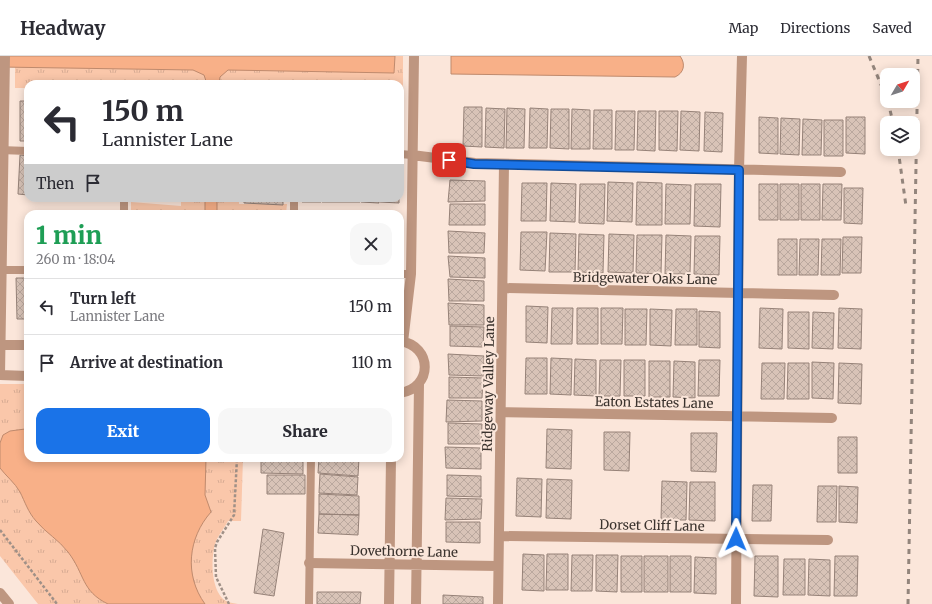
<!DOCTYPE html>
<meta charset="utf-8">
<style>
body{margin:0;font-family:Merriweather,serif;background:#f7f7f7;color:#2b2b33;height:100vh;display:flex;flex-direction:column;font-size:15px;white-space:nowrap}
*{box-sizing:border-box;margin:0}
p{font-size:13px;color:#7c7c81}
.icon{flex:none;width:22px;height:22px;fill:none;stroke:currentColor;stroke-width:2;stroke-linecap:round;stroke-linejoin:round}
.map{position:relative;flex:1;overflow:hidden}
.sheet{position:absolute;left:24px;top:154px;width:380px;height:252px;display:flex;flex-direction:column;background:#fff;border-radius:12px;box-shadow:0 2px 10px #0003}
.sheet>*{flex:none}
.guide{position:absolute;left:24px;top:24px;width:380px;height:122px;border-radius:12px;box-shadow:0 2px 10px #0003;background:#fff;color:#2b2b33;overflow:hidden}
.needle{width:26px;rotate:51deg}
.fabs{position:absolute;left:880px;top:12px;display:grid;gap:8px}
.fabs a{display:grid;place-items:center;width:40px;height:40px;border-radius:8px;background:#fff;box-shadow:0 2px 10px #0003;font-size:20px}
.pin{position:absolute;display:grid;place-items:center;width:34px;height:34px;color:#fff;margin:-17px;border-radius:8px;box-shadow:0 2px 6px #0006}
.me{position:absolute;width:44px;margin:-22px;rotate:1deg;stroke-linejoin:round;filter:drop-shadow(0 0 3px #0008)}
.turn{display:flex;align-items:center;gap:14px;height:84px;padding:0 12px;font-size:18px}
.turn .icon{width:52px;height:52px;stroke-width:2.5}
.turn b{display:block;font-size:28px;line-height:34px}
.then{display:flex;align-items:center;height:38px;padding:0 12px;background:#0003;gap:8px;font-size:15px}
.round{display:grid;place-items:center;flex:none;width:42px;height:42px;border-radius:12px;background:#f7f7f7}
.overview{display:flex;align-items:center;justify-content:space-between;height:68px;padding:0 12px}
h1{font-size:24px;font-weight:800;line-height:30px;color:#1e9e55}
.button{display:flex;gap:8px;margin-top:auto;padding:8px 12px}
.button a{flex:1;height:46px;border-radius:12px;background:#1a73e8;color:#fff;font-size:16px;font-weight:800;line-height:46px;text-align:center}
.button a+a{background:#f7f7f7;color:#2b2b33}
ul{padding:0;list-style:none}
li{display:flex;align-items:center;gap:12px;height:56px;padding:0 12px;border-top:1px solid #e1e1e2}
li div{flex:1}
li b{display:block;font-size:15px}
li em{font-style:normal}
header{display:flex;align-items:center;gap:24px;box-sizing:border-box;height:56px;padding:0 20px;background:#fff;border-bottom:1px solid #e1e1e2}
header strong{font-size:19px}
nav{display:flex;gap:22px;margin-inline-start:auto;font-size:14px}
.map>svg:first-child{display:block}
.grass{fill:url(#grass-tufts)}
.water{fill:#f8b088;stroke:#bf8a6d}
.building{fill:url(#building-cross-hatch);stroke:#968278}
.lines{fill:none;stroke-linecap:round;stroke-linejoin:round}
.path{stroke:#9f9087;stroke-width:2.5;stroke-dasharray:3 2;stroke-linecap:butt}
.service{stroke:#be9680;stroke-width:8}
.minor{stroke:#be9680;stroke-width:10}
.rail{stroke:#93857c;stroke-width:3;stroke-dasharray:5 5;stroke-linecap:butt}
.route-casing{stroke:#114b97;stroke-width:10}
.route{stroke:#1a73e8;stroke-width:7}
.labels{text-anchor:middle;stroke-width:4;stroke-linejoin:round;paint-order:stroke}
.street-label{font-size:13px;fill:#3b332e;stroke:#fbe6da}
</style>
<header>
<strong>Headway</strong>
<nav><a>Map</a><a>Directions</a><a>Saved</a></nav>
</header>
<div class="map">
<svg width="932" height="548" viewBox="0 0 932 548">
<defs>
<pattern id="grass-tufts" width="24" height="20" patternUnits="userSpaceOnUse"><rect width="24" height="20" fill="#fac7aa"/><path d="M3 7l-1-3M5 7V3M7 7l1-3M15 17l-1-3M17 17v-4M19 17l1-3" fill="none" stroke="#d7ab93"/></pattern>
<pattern id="building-cross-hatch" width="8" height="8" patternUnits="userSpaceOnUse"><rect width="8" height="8" fill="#d8c3b7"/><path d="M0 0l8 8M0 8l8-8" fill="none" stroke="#baa89e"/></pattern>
</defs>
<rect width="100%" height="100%" fill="#fbe6da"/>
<path class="grass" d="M15,0H403V39H400V28H28V32H15Z
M181,142H239V148H287L286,158H131V146L181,150Z
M0,328H28V402H243L241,465H228C225,471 220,477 217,483C210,498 210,536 226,545C230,547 235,547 238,548H38L0,500Z"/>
<path class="water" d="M0,0H395L394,17L228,14L220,21L219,28H207L204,19L193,14L0,11Z
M451,0H680C686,8 684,17 675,21L451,18Z
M205,142H217V158H205Z
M25,373L28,374V402H206L205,439L211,456C188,482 184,519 205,548H108C81,535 85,518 68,496C59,484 46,477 36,465C28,456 25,446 20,436C15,427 6,420 0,412V387L3,379L10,375Z"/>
<path class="building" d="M20,45H28V85H20Z
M464,51H482V91L463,90Z
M486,52L505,53L504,92L485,91Z
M507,52L525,53L524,92H506Z
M530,52L548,53L547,92H529Z
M551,53H569V93L550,92Z
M572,53L590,54V93H571Z
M594,54H612V93H593Z
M616,55H635L634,94H615Z
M638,55H656L655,95L637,94Z
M659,55H678L677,95L659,94Z
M681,55L700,56L699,95L680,94Z
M705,56L723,57L722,96L704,95Z
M759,61L778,62V98L759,97Z
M846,61H865V98L846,97Z
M781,62L800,63L799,99L780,98Z
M803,63L822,64L821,99H802Z
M824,64H843V100H824Z
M20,99L28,100V139L18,138Z
M450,124L485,125V145L448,146Z
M608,126L633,127L632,166L607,165Z
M637,126L662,127V169H636Z
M522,127H547L546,165H521Z
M551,127L576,128L575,166L550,165Z
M580,128H605L604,168L579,167Z
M666,128L691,129L690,168H665Z
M695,128H721L720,171L694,170Z
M759,128H778V164H759Z
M780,128H799V164H780Z
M801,128H820V164H801Z
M823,128H842L841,164H822Z
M844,132H863L862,168L844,167Z
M131,142H173V145L131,144Z
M244,142H283V149L244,147Z
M302,142H321V146H302Z
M322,142H341V146H322Z
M341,142H360V146H341Z
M361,142H379V147L361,146Z
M380,142H399V147L380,146Z
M450,148H485V169H449Z
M448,175L485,177L484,197H449Z
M521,176H547L545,215L520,214Z
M550,177L576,178L575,216H549Z
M579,178L604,179L603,217L578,216Z
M609,178L634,179L633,217L608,216Z
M637,179H662L661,218L636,217Z
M666,179L691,180L690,218H665Z
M695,180H720L719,219L694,218Z
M843,181H862L861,217H842Z
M778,183H797V219H778Z
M800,183H819L818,219H799Z
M822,183H841L840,219H821Z
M448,200L485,202V222L450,221Z
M16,222H28V263H17Z
M448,223L484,225V245H449Z
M448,247L484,249V269H449Z
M526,250L548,251L547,287L526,286Z
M552,252H573L572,288H551Z
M577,252H598V288H577Z
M601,252H623L622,288H601Z
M760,252L783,253L782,293L759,292Z
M839,252L862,253L861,293L838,292Z
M625,253H647L646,289H625Z
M650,253L672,254L671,290L650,289Z
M676,253H697V289H675Z
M699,255L720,256V292L699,291Z
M788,256H809V293L788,292Z
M813,256L834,257L833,293L812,292Z
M450,270L484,271L483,291L450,290Z
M448,298L484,300V320L449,319Z
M526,302H547V338H525Z
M551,302L572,303L571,339L550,338Z
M575,303L596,304V340L574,339Z
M600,304H621L620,340H599Z
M624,304H645V340H624Z
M699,304H720L719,340H698Z
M649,305H670V341H649Z
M674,305L695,306V342L673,341Z
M812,306L834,307L833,343L812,342Z
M762,307H785L784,343H761Z
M788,307H809V343H787Z
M839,307L862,308L861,348L838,347Z
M449,321L483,322L482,342H449Z
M447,344L482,345V365L446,366Z
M448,367L482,368L481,388H448Z
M547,373L572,374L571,413L546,412Z
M604,376H630L629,415L604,414Z
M691,377H717L716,416L691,415Z
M838,381H857V417H838Z
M445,391L481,392V413L446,412Z
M261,402H303V418L261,417Z
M319,402H359L358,420L318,417Z
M320,418L358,421L357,439L319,437Z
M267,419H305V438H267Z
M447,419L481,420V441L447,440Z
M517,422L542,423L541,461L516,460Z
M547,423L572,424L571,463L546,462Z
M662,425L687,426L686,464H661Z
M690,426H715V465L689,464Z
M753,429H772L771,465H752Z
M818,430H837L836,466H817Z
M839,430L858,431L857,467L839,466Z
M319,438L359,440V459L319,458Z
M446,442L482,443L481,463L445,464Z
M319,458L359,459L358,479L318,477Z
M446,466H480V487L446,486Z
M263,473L284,477L274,540L254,537Z
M523,498L544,499V535L522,534Z
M547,498H568V534H546Z
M572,499H593L592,535H571Z
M596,499H618L617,536L596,535Z
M621,500H642V536H621Z
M644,500H668V536H644Z
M670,500H691V536H670Z
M755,500H778V541L754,540Z
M835,500H858L857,540H834Z
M695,501L716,502V538L694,537Z
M784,503H805V539H783Z
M809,503L830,504V540L808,539Z
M317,536H361L360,548H317Z
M443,539L483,541V548H443Z"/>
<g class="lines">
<path class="path" d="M0,474L57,548
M229,548L216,521L215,492L217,486L234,459L237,402"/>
<path class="service" d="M0,94L28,95
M400,98L412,99
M124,158V142
M294,158V142
M0,214H28
M400,218H411
M309,548L311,402"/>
<path class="minor" d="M412,99L475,107L841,116
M503,232L834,239
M400,285C433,290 433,332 400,337
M403,286L411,218L414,0
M0,289H28
M0,319L5,0
M0,319L28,320
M501,356L832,362
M499,480L828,484
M309,507L498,510
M0,537L9,548
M389,548L391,402
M416,548L419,328
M498,548L504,108
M736,548L739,114L742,0"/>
<path class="rail" d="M869,0L887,43
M888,45L893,67
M898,93L906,150
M908,548L918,0"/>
</g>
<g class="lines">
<g class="route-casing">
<path id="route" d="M449,104L474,108L739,114L736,483"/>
</g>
<use href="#route" class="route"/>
</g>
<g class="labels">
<g class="street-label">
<text transform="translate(645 222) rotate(1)" y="5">Bridgewater Oaks Lane</text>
<text transform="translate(488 328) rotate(-89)" y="5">Ridgeway Valley Lane</text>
<text transform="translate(654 346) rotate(1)" y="5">Eaton Estates Lane</text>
<text transform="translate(652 469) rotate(1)" y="5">Dorset Cliff Lane</text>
<text transform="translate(404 495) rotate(1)" y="5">Dovethorne Lane</text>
</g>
</g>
</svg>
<div class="fabs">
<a><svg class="needle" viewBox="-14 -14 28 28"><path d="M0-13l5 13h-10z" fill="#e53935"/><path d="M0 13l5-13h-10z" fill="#7c7c81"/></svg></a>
<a><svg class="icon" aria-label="layers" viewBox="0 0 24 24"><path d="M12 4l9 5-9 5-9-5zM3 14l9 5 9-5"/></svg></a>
</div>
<div class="pin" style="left:449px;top:104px;background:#d93025"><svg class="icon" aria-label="arrive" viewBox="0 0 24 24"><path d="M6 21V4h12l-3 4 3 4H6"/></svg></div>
<svg class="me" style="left:736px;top:483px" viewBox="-20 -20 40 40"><path d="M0-17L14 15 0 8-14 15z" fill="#1a73e8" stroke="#fff" stroke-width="4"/></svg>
<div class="guide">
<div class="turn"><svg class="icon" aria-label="left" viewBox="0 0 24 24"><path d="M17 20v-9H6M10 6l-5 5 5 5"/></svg><div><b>150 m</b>Lannister Lane</div></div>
<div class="then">Then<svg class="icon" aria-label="arrive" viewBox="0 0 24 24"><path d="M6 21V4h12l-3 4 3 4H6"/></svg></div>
</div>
<section class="sheet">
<div class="overview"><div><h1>1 min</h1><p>260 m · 18:04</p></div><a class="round"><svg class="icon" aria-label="close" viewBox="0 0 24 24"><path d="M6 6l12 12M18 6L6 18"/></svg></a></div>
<ul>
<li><svg class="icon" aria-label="left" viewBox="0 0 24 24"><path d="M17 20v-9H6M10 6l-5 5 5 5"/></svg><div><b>Turn left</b><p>Lannister Lane</p></div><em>150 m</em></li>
<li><svg class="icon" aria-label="arrive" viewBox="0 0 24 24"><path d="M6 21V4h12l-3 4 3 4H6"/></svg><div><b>Arrive at destination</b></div><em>110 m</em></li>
</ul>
<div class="button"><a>Exit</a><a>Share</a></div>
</section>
</div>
